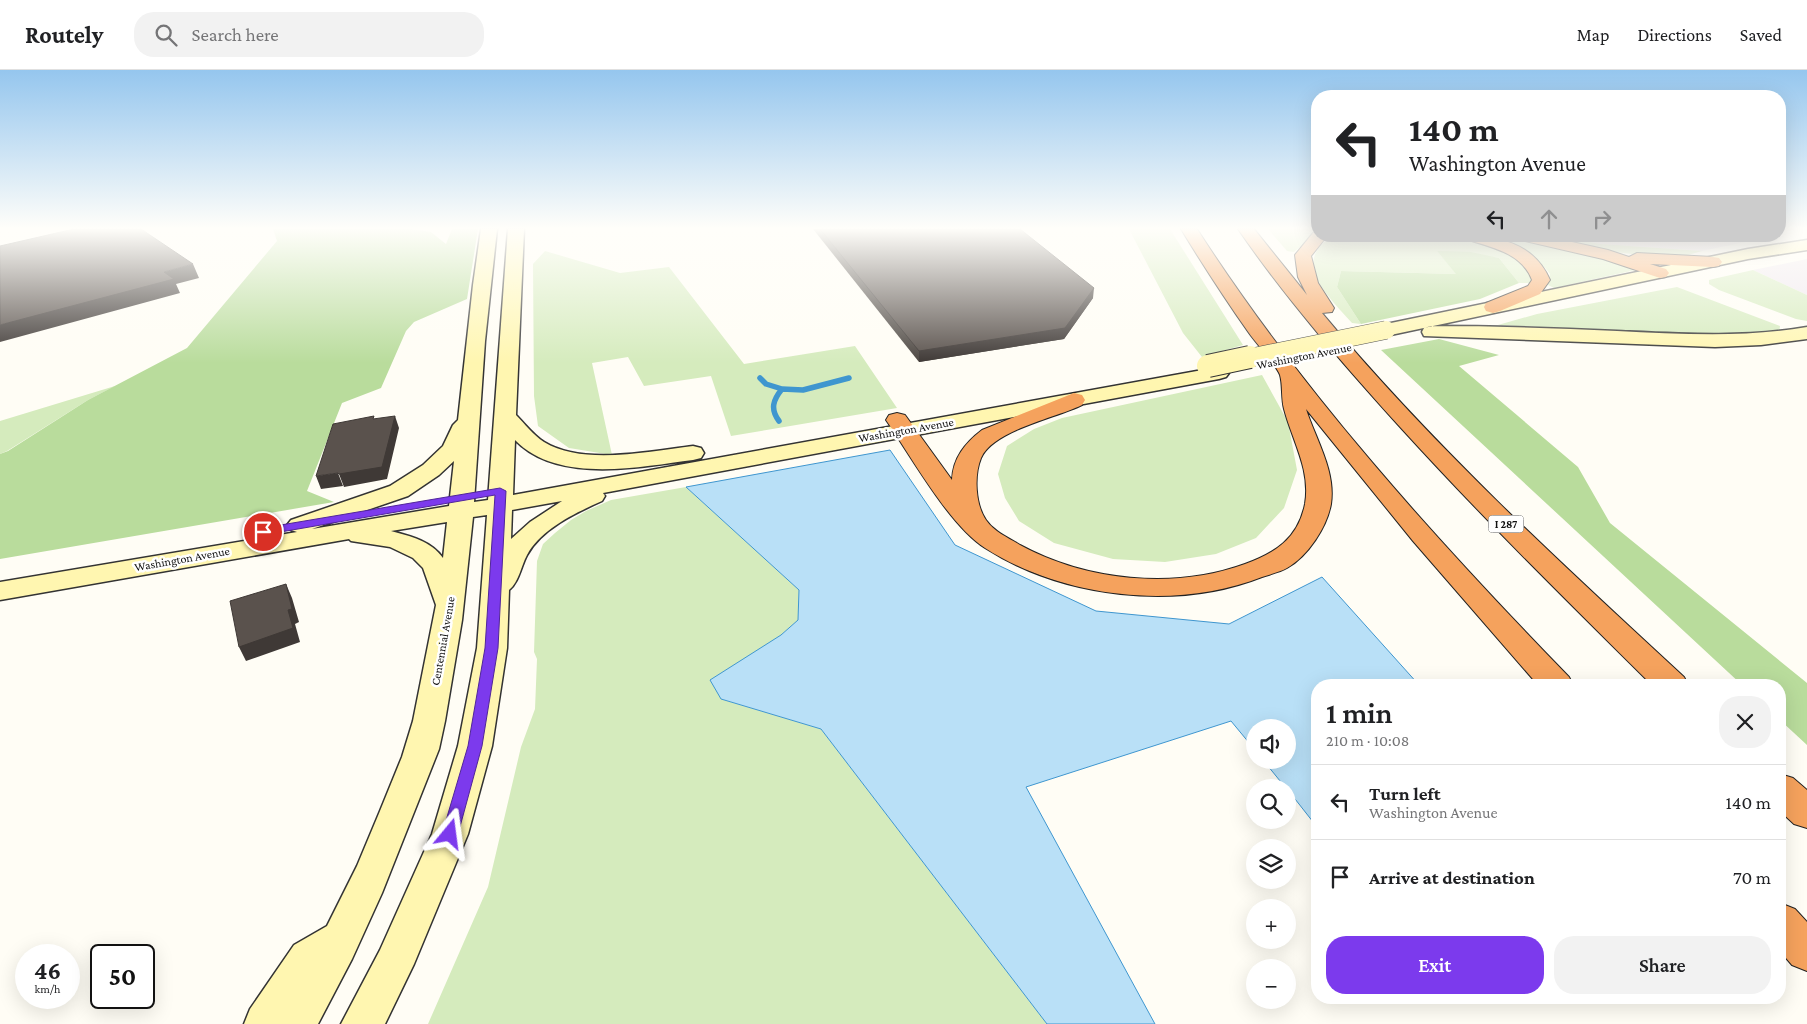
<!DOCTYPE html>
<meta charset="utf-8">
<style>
body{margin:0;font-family:"Crimson Pro",serif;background:#f2f2f2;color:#202124;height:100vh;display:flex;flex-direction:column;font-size:19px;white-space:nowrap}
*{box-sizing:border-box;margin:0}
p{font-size:16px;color:#757577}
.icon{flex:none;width:28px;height:28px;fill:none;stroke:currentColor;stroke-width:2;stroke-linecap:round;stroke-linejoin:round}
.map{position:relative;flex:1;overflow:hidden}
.details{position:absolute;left:1311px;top:609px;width:475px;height:325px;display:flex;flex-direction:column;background:#fff;border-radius:20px;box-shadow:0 5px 20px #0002}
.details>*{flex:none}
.top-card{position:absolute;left:1311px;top:20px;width:475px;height:152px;border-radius:20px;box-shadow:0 5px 20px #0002;background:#fff;color:#202124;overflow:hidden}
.controls{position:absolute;left:1246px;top:649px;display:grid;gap:10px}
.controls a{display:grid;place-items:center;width:50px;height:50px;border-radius:50%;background:#fff;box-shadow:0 5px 20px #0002;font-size:25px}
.speed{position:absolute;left:15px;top:874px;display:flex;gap:10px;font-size:25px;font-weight:700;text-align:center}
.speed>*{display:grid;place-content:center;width:65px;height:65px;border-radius:50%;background:#fff;box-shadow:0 5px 20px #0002;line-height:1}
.speed small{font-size:12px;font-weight:400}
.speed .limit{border:2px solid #111;border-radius:8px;background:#fff;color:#111}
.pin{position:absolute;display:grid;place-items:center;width:42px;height:42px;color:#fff;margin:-21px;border:2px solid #fff;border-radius:50%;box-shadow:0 1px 5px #0007}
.me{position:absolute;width:55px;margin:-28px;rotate:16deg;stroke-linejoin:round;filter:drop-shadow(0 0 4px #0008)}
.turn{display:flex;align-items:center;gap:18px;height:105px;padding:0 15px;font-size:22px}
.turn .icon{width:65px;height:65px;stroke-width:2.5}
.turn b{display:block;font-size:35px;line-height:42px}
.lanes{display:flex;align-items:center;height:48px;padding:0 15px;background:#0003;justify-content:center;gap:25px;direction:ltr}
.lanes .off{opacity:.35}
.round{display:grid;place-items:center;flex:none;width:52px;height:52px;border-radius:20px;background:#f2f2f2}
.headline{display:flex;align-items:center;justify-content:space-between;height:85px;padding:0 15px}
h1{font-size:30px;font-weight:600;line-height:38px}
.action{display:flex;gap:10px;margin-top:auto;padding:10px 15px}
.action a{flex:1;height:58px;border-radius:20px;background:#7c3aed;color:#fff;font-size:20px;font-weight:600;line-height:58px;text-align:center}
.action a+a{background:#f2f2f2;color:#202124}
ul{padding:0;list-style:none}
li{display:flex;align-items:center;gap:15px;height:75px;padding:0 15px;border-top:1px solid #e0e0e0}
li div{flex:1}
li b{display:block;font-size:19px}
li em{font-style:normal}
header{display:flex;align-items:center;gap:30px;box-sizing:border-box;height:70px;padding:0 25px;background:#fff;border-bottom:1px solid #e0e0e0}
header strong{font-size:24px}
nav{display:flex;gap:28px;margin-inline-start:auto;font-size:18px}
.search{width:350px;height:45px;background:#f2f2f2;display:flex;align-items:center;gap:12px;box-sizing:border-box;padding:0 18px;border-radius:20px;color:#757577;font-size:19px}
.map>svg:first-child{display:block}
.industrial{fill:#eee6ef}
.green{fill:#d5ebbd}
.forest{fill:#b9dc9c}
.water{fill:#b9e0f7;stroke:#3f96cf}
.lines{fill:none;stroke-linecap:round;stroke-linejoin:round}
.stream{stroke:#3f96cf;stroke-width:5.5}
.secondary-casing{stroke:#333;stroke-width:3}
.motorway-casing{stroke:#222;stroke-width:2}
.secondary{fill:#fff6b0;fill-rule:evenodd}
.motorway{fill:#f5a25d;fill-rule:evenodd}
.secondary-bridge-far1-casing{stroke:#333;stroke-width:19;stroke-linecap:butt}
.secondary-bridge-casing{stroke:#333;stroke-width:24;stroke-linecap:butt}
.secondary-bridge-far1{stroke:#fff6b0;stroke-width:18}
.secondary-bridge{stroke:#fff6b0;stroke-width:22}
.wall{fill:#4d4742}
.shaded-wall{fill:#3f3936}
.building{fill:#5a524d;stroke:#3f3936}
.route{fill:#7c3aed;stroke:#51269a}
.labels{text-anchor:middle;stroke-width:5;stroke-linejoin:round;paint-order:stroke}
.shield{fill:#fff;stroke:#585858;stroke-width:1}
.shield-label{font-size:11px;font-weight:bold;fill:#111}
.street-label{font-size:12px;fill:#111;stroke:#fff}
</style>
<header>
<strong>Routely</strong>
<div class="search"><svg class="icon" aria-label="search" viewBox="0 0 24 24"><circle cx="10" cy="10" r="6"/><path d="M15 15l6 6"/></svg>Search here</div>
<nav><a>Map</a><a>Directions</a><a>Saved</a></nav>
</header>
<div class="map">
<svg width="1807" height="954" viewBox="0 0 1807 954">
<rect width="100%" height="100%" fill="#fffdf5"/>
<path class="industrial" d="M1556,166H1774L1702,181L1600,174Z
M1807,189V225L1753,200Z"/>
<path class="green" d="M1129,159H1170L1243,275L1202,287L1183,263Z
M1268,159H1317V163L1294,182L1287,181Z
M1334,166C1376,166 1419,163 1461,166C1477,167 1516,183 1526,196C1531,201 1532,206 1531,213H1519L1499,188L1437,181L1457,204L1341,201L1337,217L1361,254L1352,253C1330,228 1288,191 1334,166Z
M1482,166H1513L1604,186L1640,199L1554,218L1548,215L1550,204C1535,183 1505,173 1482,166Z
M1533,166H1556L1600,174L1702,181L1674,189L1598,180Z
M545,181L620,203L669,197L744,294L855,276L897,338L731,366L711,306L644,316L628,287L592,293L612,385L569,378L538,356L534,326L533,194Z
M1753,200L1807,225V251L1796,249L1719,220L1709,214V210L1713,209Z
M1677,217L1780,256L1779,263L1738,267L1498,255L1537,244Z
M1262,305L1288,352L1297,400L1284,438L1256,468L1216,484L1165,492L1113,489L1054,473L1019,451L1005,428L998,404L1007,376L1034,359L1062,348Z
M115,316L88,330L7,381L0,384V351Z
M686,417L799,520L798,550L781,565L721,629L821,659L1047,954H428L488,817L521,677L535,639L537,589L534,582L537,491L543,474L555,463L571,450L586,441L611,430Z"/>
<path class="forest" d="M273,159H411L431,162L446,174L452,159H478L467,229L414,252L406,261L381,318L342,333L307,421L334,432L0,489V384L8,381L88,330L187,278L277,171Z
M1437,181L1471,182L1499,188L1519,213L1480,229L1361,254L1337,217L1341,201L1456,204Z
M1439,269L1499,285L1459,296L1578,397L1610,453L1807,613V675L1780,650V615H1742L1381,280Z"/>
<path class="water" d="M890,380L955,475L1096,541L1229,554L1322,507L1419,615H1318L1317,757L1288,720V718L1285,717L1263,690H1288V658H1255V680L1231,651L1026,717L1155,954H1047L821,659L721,629L710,610L781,565L798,550L799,520L686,417Z"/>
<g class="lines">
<path class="stream" d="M760,308L766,314L782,319C773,330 770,339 779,351
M782,319L803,320L849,308"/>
<g class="secondary-casing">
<path id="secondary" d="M481,159H497L485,271L474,432L488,430L508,159H524L516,345C525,354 533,365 544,372C583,396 650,381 693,376L701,378L704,383L701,388L693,390C639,397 557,414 515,370L513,425L1219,297L1226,299L1229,303L1226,307L1219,309L603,423L605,426L602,431C575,443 541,459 527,485C521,496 519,512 509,520L507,578L492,676L468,764L414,894L385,954H341L380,880L432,764L458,676L477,578L487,445L473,447L462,550L445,651L439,679L382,823L352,889L318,954H244L250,939L294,875L327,856L357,796L380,741L402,687L413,651L436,535L423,498L413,488L390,477L351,471L349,469L0,530V512L297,462L291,460L287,455L291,450L390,416L423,395L443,376L453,355L458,350L473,215ZM454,391L449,436L312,459L408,426L439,405ZM562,431L530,452L511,469L512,440ZM447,452L443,488C431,471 410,466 391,461Z
M1807,170V180L1748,189L1386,266L1379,264L1377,260L1379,256L1386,254L1748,179Z
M1431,256C1493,256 1555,258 1617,261C1681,264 1744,268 1807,257V269L1761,275L1715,277L1424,266L1422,262L1424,258Z"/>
</g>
<g class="motorway-casing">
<path id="motorway" d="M1181,159H1197C1301,321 1435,469 1569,607L1573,615H1538L1413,471L1306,339C1316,370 1336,401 1331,434C1327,457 1308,486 1287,498C1280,502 1271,504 1262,507C1176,541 1063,528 985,478C949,455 911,386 886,350L889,345L897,343L905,345L952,410C953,388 965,373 982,360L1074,323L1082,325L1085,330L1082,335C1056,348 993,360 981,388C974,405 975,434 986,450C994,462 1009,468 1020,475C1086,511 1174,520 1245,494C1275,483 1298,469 1305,434C1311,400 1292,370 1284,339C1281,328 1283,315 1280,305C1277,296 1256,273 1249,263C1225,229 1203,195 1181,159Z
M1238,159H1254L1307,225L1298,207L1295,185L1313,163L1318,162V166H1327L1311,186L1318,213L1334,238L1332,242L1322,243C1431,374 1558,491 1684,607L1688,615H1652C1567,531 1482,447 1401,358C1344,295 1287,230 1238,159Z
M1463,166C1499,166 1534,173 1550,210L1540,224L1500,241L1493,243L1486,241L1484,237L1486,233L1528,216L1532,210C1522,183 1491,177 1465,169Z
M1514,166H1545L1608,180L1629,187L1637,183L1713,187L1719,188L1722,192L1719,196L1713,197L1650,194L1666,199L1669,203L1666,207L1660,208L1603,189L1516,169Z
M1780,704L1793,708L1807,720V758L1794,754L1780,741Z
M1780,833L1795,839L1807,852V901L1792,895L1780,881Z"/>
</g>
<use href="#secondary" class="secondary"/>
<use href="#motorway" class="motorway"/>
<g class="secondary-bridge-far1-casing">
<path id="secondary-bridge-far1" d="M1244,289L1386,260"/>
</g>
<g class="secondary-bridge-casing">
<path id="secondary-bridge" d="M1208,296L1250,287"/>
</g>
<use href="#secondary-bridge-far1" class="secondary-bridge-far1"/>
<use href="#secondary-bridge" class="secondary-bridge"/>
</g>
<path class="wall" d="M813,159H1020L1093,228L1064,269L919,292Z"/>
<path class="shaded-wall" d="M193,194L199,208L176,214L180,223L0,272V255L164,202Z
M1094,218L1093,228L1064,269L919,292V281Z
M395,346L399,358L387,409L344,417L339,404Z
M338,403L343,416L321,419L316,406Z
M286,514L292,528L299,552L295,554L300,572L246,591L239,577L288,540Z"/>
<path class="building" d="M74,159H141L193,194L164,202L174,209L0,255V176Z
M820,159H1020L1094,218L1065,258L919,281Z
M374,346L373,349L395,346L382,397L339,404L338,403L316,406L333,354Z
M286,514L292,539L288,540L293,558L239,577L230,531Z"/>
<linearGradient id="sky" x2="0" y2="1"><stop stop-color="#95c6ee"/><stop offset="0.54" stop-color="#fffefa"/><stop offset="1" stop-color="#fffefa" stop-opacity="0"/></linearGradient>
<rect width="1807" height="293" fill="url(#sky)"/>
<path class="route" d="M500,418L506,421L498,578L482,676L458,764L456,768L450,770L445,768L442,764L468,676L485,578L495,425L263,465L257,462L263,458Z"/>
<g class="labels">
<rect class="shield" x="1488.5" y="445.5" width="35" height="17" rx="4"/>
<g class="shield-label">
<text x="1506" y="458">I 287</text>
</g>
<g class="street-label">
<text transform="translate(1304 286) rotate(-11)" y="4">Washington Avenue</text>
<text transform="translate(906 360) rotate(-10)" y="4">Washington Avenue</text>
<text transform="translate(182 489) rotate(-10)" y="4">Washington Avenue</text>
<text transform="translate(443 571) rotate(-80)" y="4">Centennial Avenue</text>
</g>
</g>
</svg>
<div class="controls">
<a><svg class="icon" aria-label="sound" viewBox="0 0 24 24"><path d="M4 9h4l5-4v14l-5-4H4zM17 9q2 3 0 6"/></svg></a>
<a><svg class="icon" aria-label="search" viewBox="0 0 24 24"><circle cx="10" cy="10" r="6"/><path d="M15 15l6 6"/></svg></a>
<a><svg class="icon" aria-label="layers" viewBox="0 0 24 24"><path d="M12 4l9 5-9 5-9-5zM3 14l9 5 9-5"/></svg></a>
<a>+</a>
<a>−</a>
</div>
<div class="speed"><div>46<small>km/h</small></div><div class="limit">50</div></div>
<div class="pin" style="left:263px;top:462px;background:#d93025"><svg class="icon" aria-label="arrive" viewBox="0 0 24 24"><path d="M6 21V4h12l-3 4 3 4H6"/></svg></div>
<svg class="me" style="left:450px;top:764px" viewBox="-20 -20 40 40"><path d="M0-17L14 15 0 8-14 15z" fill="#7c3aed" stroke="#fff" stroke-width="4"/></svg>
<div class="top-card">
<div class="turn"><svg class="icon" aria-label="left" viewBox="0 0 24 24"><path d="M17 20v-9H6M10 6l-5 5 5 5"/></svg><div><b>140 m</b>Washington Avenue</div></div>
<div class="lanes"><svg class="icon" aria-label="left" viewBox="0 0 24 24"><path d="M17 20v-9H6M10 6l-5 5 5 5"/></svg><svg class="icon off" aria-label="ahead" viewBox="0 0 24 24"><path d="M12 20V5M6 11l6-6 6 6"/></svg><svg class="icon off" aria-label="right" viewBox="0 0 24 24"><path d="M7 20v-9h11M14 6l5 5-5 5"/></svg></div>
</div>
<section class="details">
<div class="headline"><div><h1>1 min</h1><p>210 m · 10:08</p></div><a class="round"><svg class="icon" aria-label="close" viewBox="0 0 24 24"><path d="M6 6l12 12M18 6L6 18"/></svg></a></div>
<ul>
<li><svg class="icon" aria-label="left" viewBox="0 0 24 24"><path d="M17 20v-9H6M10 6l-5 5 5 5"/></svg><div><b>Turn left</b><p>Washington Avenue</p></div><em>140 m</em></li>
<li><svg class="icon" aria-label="arrive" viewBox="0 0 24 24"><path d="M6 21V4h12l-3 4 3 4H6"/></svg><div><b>Arrive at destination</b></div><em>70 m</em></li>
</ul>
<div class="action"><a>Exit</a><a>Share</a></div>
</section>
</div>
